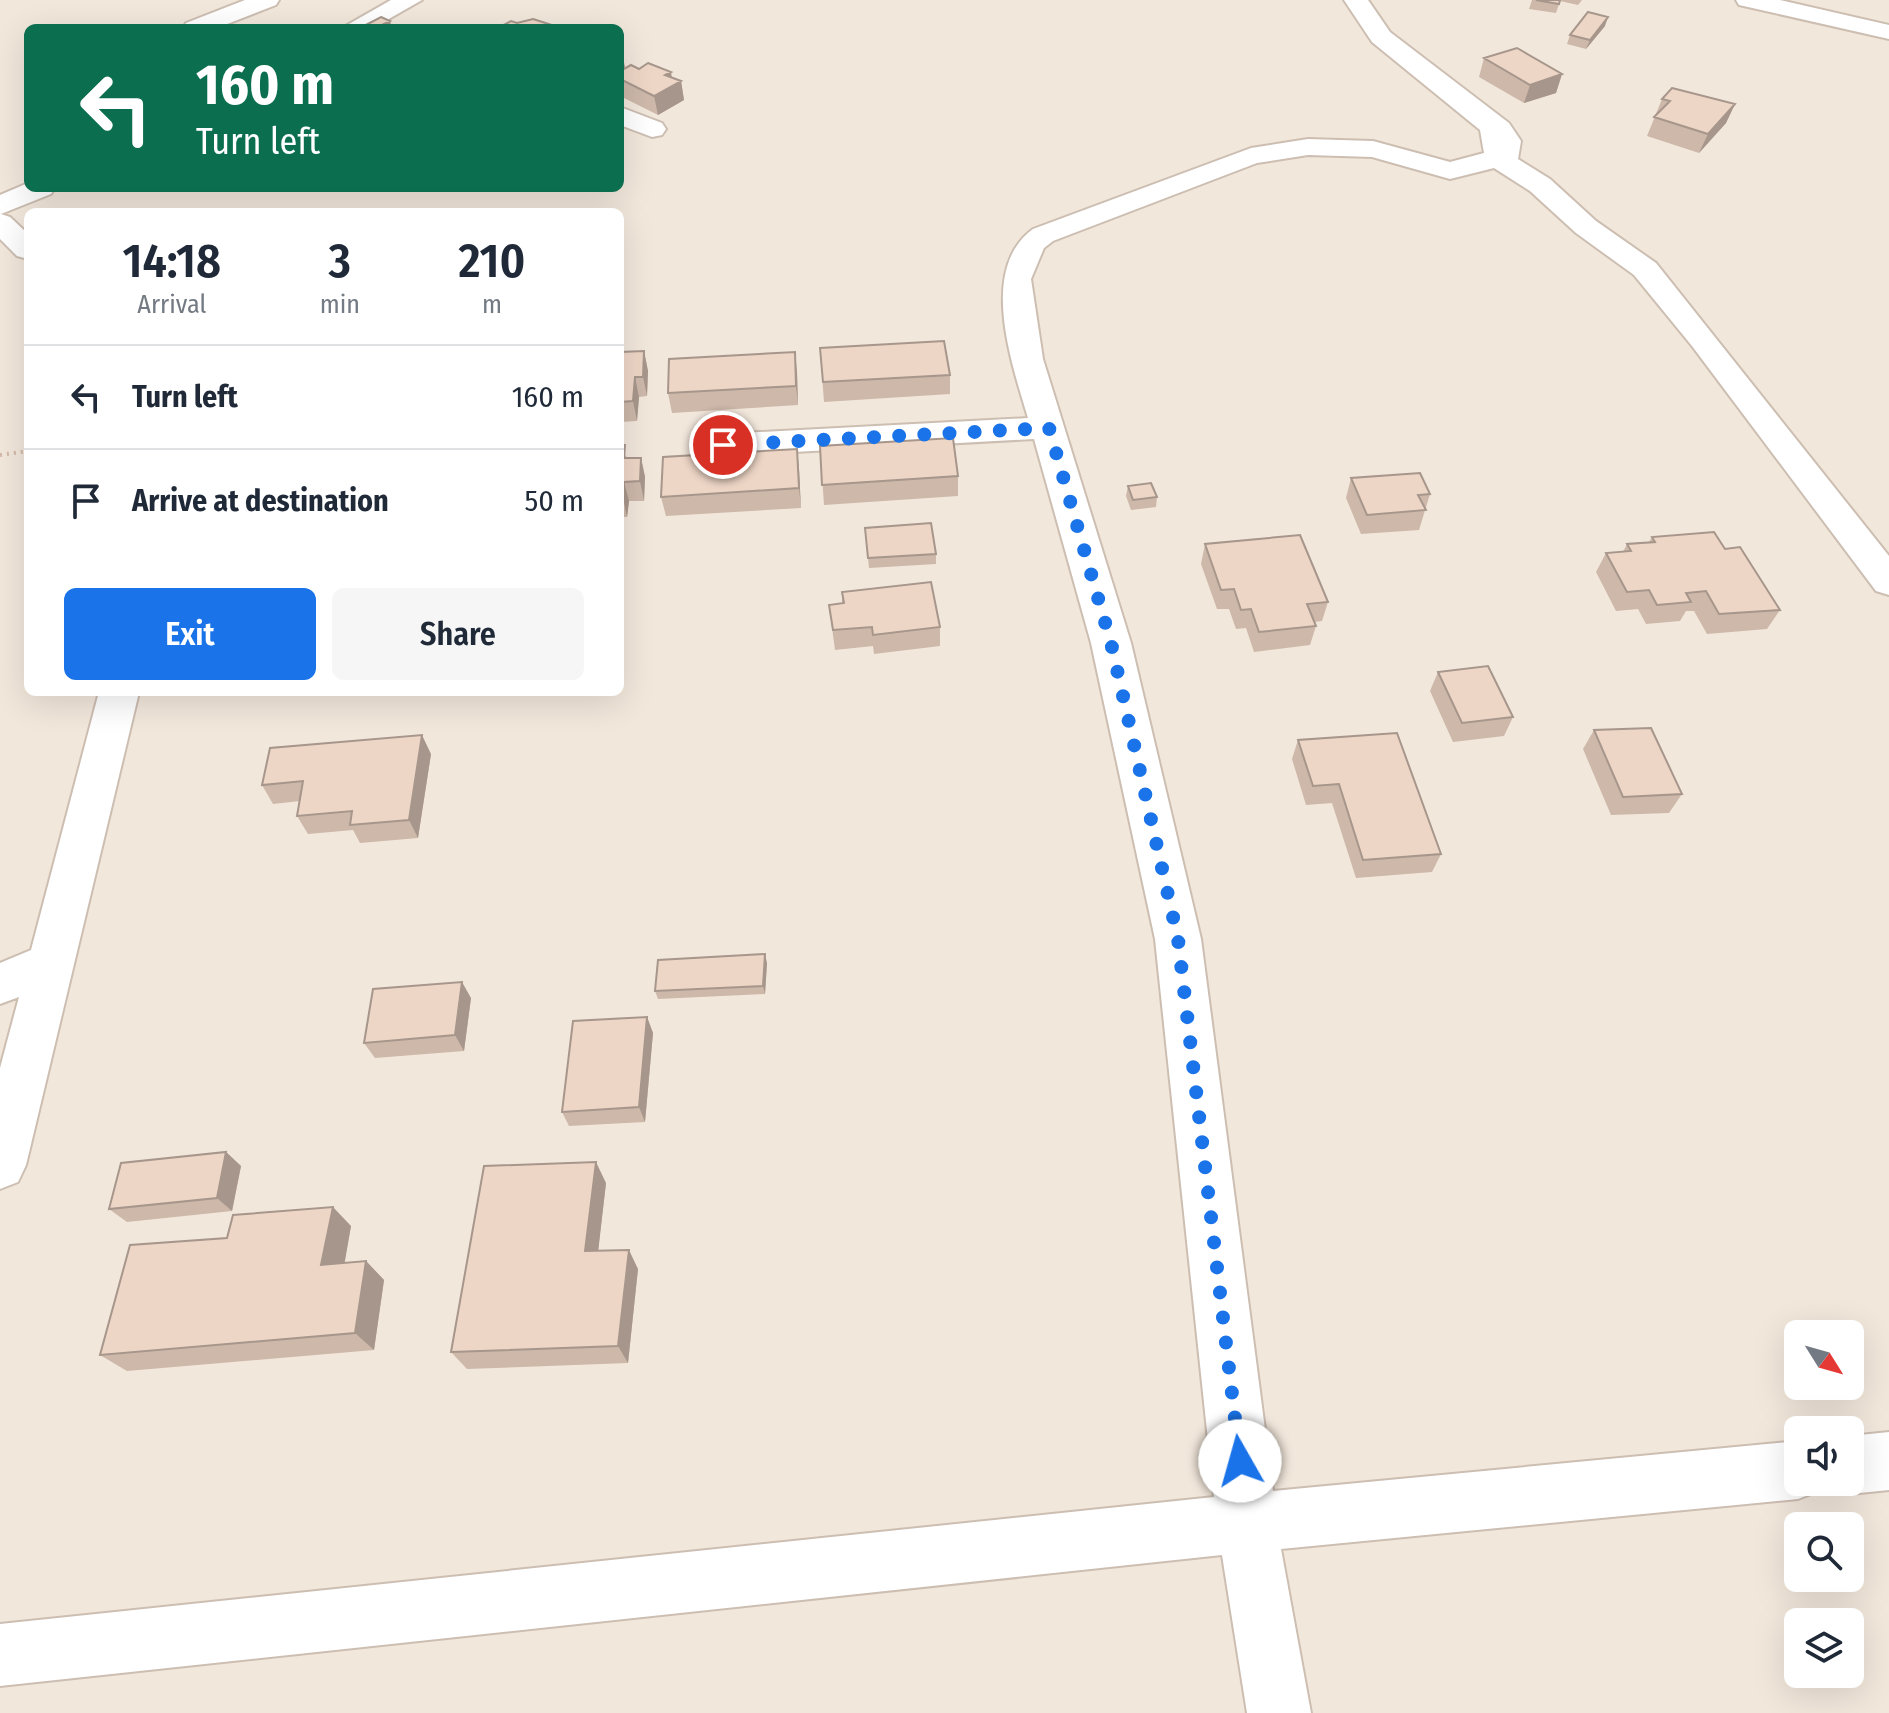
<!DOCTYPE html>
<style>
body{margin:0;font-family:"Fira Sans Condensed",sans-serif;background:#f6f6f7;color:#1f2937;height:100vh;display:flex;flex-direction:column;font-size:30px;white-space:nowrap}
*{box-sizing:border-box;margin:0}
p{font-size:26px;color:#747a83}
.icon{flex:none;width:44px;height:44px;fill:none;stroke:currentColor;stroke-width:2;stroke-linecap:round;stroke-linejoin:round}
.map{position:relative;flex:1;overflow:hidden}
.side{position:absolute;left:24px;top:208px;width:600px;height:488px;display:flex;flex-direction:column;background:#fff;border-radius:12px;box-shadow:0 8px 32px #0002}
.side>*{flex:none}
.guide{position:absolute;left:24px;top:24px;width:600px;height:168px;border-radius:12px;box-shadow:0 8px 32px #0002;background:#0b6e4f;color:#fff;overflow:hidden}
.needle{width:52px;rotate:127deg}
.buttons{position:absolute;left:1784px;top:1320px;display:grid;gap:16px}
.buttons a{display:grid;place-items:center;width:80px;height:80px;border-radius:12px;background:#fff;box-shadow:0 8px 32px #0002;font-size:40px}
.pin{position:absolute;display:grid;place-items:center;width:68px;height:68px;color:#fff;margin:-34px;border:4px solid #fff;border-radius:50%;box-shadow:0 2px 8px #0007}
.me{position:absolute;width:88px;margin:-44px;rotate:353deg;stroke-linejoin:round;filter:drop-shadow(0 0 6px #0008)}
.turn{display:flex;align-items:center;gap:28px;height:168px;padding:0 40px;font-size:36px}
.turn .icon{width:104px;height:104px;stroke-width:2.5}
.turn b{display:block;font-size:56px;line-height:68px}
.eta{display:flex;justify-content:space-evenly;align-items:center;height:136px;text-align:center}
.eta b{font-size:48px;font-weight:600;line-height:56px}
.action{display:flex;gap:16px;margin-top:auto;padding:16px 40px}
.action a{flex:1;height:92px;border-radius:12px;background:#1a73e8;color:#fff;font-size:32px;font-weight:600;line-height:92px;text-align:center}
.action a+a{background:#f6f6f7;color:#1f2937}
ul{padding:0;list-style:none}
li{display:flex;align-items:center;gap:24px;height:104px;padding:0 40px;border-top:2px solid #e0e1e3}
li div{flex:1}
li b{display:block;font-size:30px}
li em{font-style:normal}
.map>svg:first-child{display:block}
.residential{fill:#f2e7db;fill-rule:evenodd}
.lines{fill:none;stroke-linecap:round;stroke-linejoin:round}
.street-casing{stroke:#cdbeb2;stroke-width:4}
.path{stroke:#d3b9a9;stroke-width:4;stroke-dasharray:2 5;stroke-linecap:butt}
.street{fill:#fff;fill-rule:evenodd}
.wall{fill:#cdb8aa}
.shaded-wall{fill:#a7968b}
.building{fill:#eed6c6;stroke:#a7968b;stroke-width:2}
.route{stroke:#1a73e8;stroke-width:14;stroke-dasharray:0 25.2}
</style>
<div class="map">
<svg width="1889" height="1713" viewBox="0 0 1889 1713">
<rect width="100%" height="100%" fill="#fbf5ec"/>
<path class="residential" d="M0,0H1889V1713H0ZM28,28H620V188H28ZM28,212H620V692H28ZM1798,1334H1850V1386H1798ZM1798,1430H1850V1482H1798ZM1798,1526H1850V1578H1798ZM1798,1622H1850V1674H1798Z"/>
<g class="lines">
<g class="street-casing">
<path id="street" d="M245,0H279L276,5L217,28H183L186,23Z
M391,0H422L373,28H342Z
M1344,0H1368L1390,32L1509,123L1521,141L1518,159L1550,179L1596,221L1656,263L1889,556V595L1876,591L1692,346L1634,275L1576,233L1530,191L1494,168L1450,179L1372,157L1308,155L1257,163L1053,241L1044,248L1031,279L1043,359L1131,643L1201,939L1273,1491L1798,1441V1482H1822L1819,1491L1798,1499L1281,1549L1311,1713H1247L1222,1555L0,1686V1624L1214,1497L1155,939L1091,643L1034,439L723,456L711,453L706,445L711,437L723,434L1028,418C1012,364 978,269 1033,229L1251,148L1308,139L1373,141L1450,162L1484,153L1480,130L1372,42Z
M1736,0H1780L1889,25V39L1739,5Z
M620,107L662,123L666,129L662,135L652,137L620,125Z
M28,183V188H55L51,194L1,214L10,217L28,234V259L17,256L0,239V195Z
M99,692H139L26,1165L18,1182L0,1189V1068L19,997L0,1004V963L31,950Z
M1889,1432V1490L1850,1494L1829,1486L1828,1482H1850V1436Z"/>
</g>
<path class="path" d="M0,455L28,451"/>
<use href="#street" class="street"/>
</g>
<path class="wall" d="M1532,0H1582L1578,5L1560,1L1556,13L1529,9Z
M1605,26L1586,49L1567,44L1570,35Z
M1484,58L1562,74L1556,93L1524,103L1479,77Z
M639,69L681,81L684,100L658,115L620,96V71Z
M1662,99L1735,104L1726,123L1699,153L1647,136Z
M820,348L950,375V394L824,402Z
M644,351L648,371L647,396L639,397L637,421L620,422V352Z
M797,372L798,405L672,413L668,393Z
M620,445L627,458H641L645,477L644,501H629L627,517H620Z
M820,446L958,476V496L824,505Z
M797,449L801,508L666,516L661,497Z
M1351,478L1430,494L1419,530L1361,534L1346,498Z
M1128,486L1157,497L1156,507L1131,510L1126,496Z
M865,528L936,554V564L869,568Z
M1652,537L1725,549L1780,610L1767,629L1707,634L1694,611H1686L1680,621L1646,624L1638,609L1616,611L1596,572L1606,553L1623,552L1627,544L1649,542Z
M1205,544L1328,602L1322,621L1314,622L1316,626L1310,645L1254,652L1246,628L1236,629L1229,609H1217L1201,564Z
M842,592L940,627V646L874,654L873,646L835,650L829,605L842,603Z
M1438,672L1513,717L1504,736L1453,742L1430,691Z
M1594,730L1682,794L1669,813L1611,815L1583,749Z
M1298,740L1441,854L1432,872L1356,878L1332,803L1306,805L1292,759Z
M431,754L418,838L360,843L353,830L308,834L297,816L300,801L273,804L262,785Z
M767,963L765,994L658,999L655,991Z
M471,998L464,1051L375,1058L364,1043Z
M647,1017L653,1033L645,1122L569,1126L562,1112Z
M226,1152L241,1166L232,1211L127,1222L109,1209Z
M606,1183L598,1251L638,1269L628,1363L467,1369L451,1352Z
M351,1226L344,1263L366,1261L384,1280L374,1350L127,1371L100,1355L227,1238Z"/>
<path class="shaded-wall" d="M1608,17L1605,26L1586,49L1590,40Z
M390,21L392,28H376Z
M621,49L625,67L620,70V50Z
M671,72L673,85L681,81L684,100L658,115L654,96L665,75Z
M1562,74L1556,93L1524,103L1530,85Z
M1735,104L1726,123L1699,153L1708,134Z
M644,351L648,371L647,396L643,377Z
M795,352L797,372L798,405L796,386Z
M635,377L639,397L637,421L633,401Z
M797,449L799,469L801,508L799,488Z
M641,458L645,477L644,501L640,481Z
M624,482L629,501L627,517L623,497Z
M422,735L431,754L418,838L409,820Z
M765,954L767,963L765,994L763,986Z
M462,982L471,998L464,1051L455,1035Z
M647,1017L653,1033L645,1122L639,1107Z
M226,1152L241,1166L232,1211L217,1198Z
M596,1162L606,1183L596,1270L585,1251Z
M333,1207L351,1226L341,1284L321,1265Z
M629,1250L638,1269L628,1363L618,1346Z
M366,1261L384,1280L374,1350L355,1333Z"/>
<path class="building" d="M1536,0H1560L1559,4Z
M1588,12L1608,17L1590,40L1570,35Z
M381,17L390,21L376,28H360Z
M533,19L558,27L556,28H498L511,21L517,23Z
M1517,48L1562,74L1530,85L1484,58Z
M648,63L671,72L665,75L681,81L654,96L620,79V71L631,65L639,69Z
M1672,88L1735,104L1708,134L1654,117L1670,101L1662,99Z
M944,341L950,375L823,382L820,348Z
M644,351L643,377H635L633,401L620,402V352Z
M795,352L796,386L668,393L669,359Z
M953,438L958,476L822,485L820,446Z
M620,445H625L624,458H641L640,481L624,482L623,497H620Z
M797,449L799,488L661,497L663,457Z
M1420,473L1430,494L1418,495L1426,510L1367,515L1351,478Z
M1151,483L1157,497L1133,500L1128,486Z
M931,523L936,554L868,558L865,528Z
M1714,532L1725,549L1740,547L1780,610L1719,614L1706,591L1686,593L1691,602L1657,605L1649,590L1627,592L1606,553L1631,551L1627,544L1655,542L1652,537Z
M1300,535L1328,602L1307,604L1316,626L1259,632L1251,609L1241,610L1234,589L1221,590L1205,544Z
M931,582L940,627L873,635L872,627L833,630L829,605L844,603L842,592Z
M1488,666L1513,717L1462,723L1438,672Z
M1651,728L1682,794L1623,797L1594,730Z
M1397,733L1441,854L1363,860L1339,784L1313,786L1298,740Z
M422,735L409,820L350,825L352,811L297,816L303,781L262,785L270,748Z
M765,954L763,986L655,991L658,960Z
M462,982L455,1035L364,1043L373,989Z
M647,1017L639,1107L562,1112L573,1021Z
M226,1152L217,1198L109,1209L121,1163Z
M596,1162L585,1251L629,1250L618,1346L451,1352L484,1166Z
M333,1207L321,1265L366,1261L355,1333L100,1355L130,1245L227,1238L233,1215Z"/>
<g class="lines">
<path class="route" d="M723,445L1049,428L1111,643L1178,939L1240,1461"/>
</g>
</svg>
<div class="buttons">
<a><svg class="needle" viewBox="-14 -14 28 28"><path d="M0-13l5 13h-10z" fill="#e53935"/><path d="M0 13l5-13h-10z" fill="#747a83"/></svg></a>
<a><svg class="icon" aria-label="sound" viewBox="0 0 24 24"><path d="M4 9h4l5-4v14l-5-4H4zM17 9q2 3 0 6"/></svg></a>
<a><svg class="icon" aria-label="search" viewBox="0 0 24 24"><circle cx="10" cy="10" r="6"/><path d="M15 15l6 6"/></svg></a>
<a><svg class="icon" aria-label="layers" viewBox="0 0 24 24"><path d="M12 4l9 5-9 5-9-5zM3 14l9 5 9-5"/></svg></a>
</div>
<div class="pin" style="left:723px;top:445px;background:#d93025"><svg class="icon" aria-label="arrive" viewBox="0 0 24 24"><path d="M6 21V4h12l-3 4 3 4H6"/></svg></div>
<svg class="me" style="left:1240px;top:1461px" viewBox="-20 -20 40 40"><circle r="19" fill="#fff"/><path d="M0-13L10 11 0 6-10 11z" fill="#1a73e8"/></svg>
<div class="guide">
<div class="turn"><svg class="icon" aria-label="left" viewBox="0 0 24 24"><path d="M17 20v-9H6M10 6l-5 5 5 5"/></svg><div><b>160 m</b>Turn left</div></div>
</div>
<section class="side">
<div class="eta">
<div><b>14:18</b><p>Arrival</p></div>
<div><b>3</b><p>min</p></div>
<div><b>210</b><p>m</p></div>
</div>
<ul>
<li><svg class="icon" aria-label="left" viewBox="0 0 24 24"><path d="M17 20v-9H6M10 6l-5 5 5 5"/></svg><div><b>Turn left</b></div><em>160 m</em></li>
<li><svg class="icon" aria-label="arrive" viewBox="0 0 24 24"><path d="M6 21V4h12l-3 4 3 4H6"/></svg><div><b>Arrive at destination</b></div><em>50 m</em></li>
</ul>
<div class="action"><a>Exit</a><a>Share</a></div>
</section>
</div>
